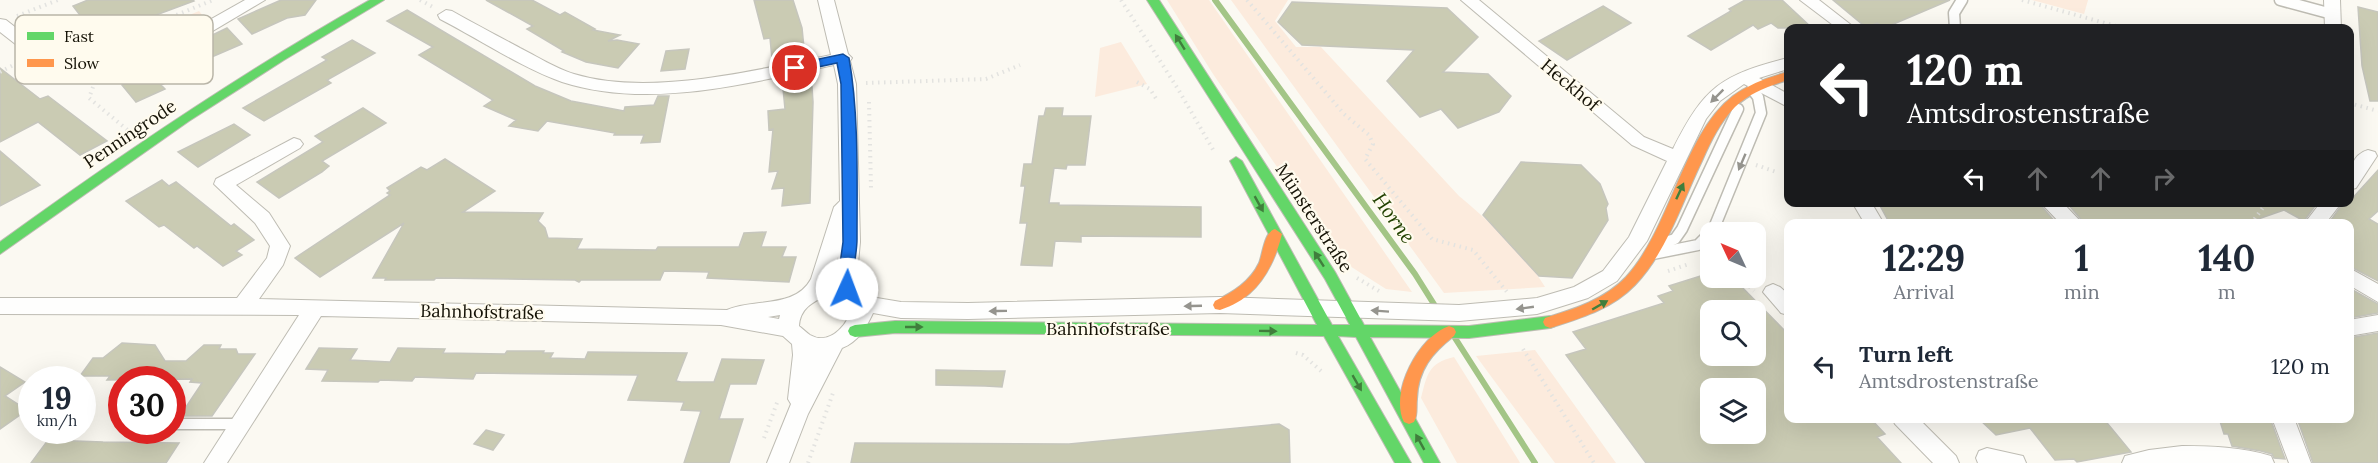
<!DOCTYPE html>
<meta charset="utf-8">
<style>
body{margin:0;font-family:Lora,serif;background:#f2f2f3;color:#1f2937;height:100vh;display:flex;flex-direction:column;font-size:22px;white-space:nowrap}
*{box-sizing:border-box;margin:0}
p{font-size:20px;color:#747a83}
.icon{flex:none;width:33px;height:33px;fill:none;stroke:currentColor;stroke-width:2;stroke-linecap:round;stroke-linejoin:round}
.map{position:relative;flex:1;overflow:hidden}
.sheet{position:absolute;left:1784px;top:219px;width:570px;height:204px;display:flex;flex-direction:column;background:#fff;border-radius:12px;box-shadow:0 6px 24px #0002}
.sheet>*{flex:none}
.top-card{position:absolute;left:1784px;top:24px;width:570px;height:183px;border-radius:12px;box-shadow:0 6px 24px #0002;background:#202124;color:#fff;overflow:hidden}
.needle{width:39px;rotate:314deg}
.fabs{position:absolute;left:1700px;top:222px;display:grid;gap:12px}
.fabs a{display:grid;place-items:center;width:66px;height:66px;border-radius:12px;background:#fff;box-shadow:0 6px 24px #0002;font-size:30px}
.speed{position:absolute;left:18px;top:366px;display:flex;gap:12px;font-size:30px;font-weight:700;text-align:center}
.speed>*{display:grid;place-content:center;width:78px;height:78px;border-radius:50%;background:#fff;box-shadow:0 6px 24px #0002;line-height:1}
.speed small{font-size:15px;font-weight:400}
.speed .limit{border:9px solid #d22;background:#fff;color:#111}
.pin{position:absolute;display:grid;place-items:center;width:51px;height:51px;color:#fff;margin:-26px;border:3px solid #fff;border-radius:50%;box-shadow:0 2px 6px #0007}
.me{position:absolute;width:66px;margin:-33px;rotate:2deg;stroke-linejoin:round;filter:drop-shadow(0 0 4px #0008)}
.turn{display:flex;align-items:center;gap:21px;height:126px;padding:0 24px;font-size:27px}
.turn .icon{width:78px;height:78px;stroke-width:2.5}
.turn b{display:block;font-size:42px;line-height:51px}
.lanes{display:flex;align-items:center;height:57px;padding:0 24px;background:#0003;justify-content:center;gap:30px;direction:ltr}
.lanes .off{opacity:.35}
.eta{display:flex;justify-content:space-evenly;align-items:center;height:102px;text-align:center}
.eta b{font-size:36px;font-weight:700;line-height:42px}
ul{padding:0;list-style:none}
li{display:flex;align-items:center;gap:18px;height:90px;padding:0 24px}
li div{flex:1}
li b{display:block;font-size:22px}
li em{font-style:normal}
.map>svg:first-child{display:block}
.green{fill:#fcebdd}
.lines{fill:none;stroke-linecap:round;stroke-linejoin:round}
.stream{stroke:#a3c586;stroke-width:6}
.building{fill:#cacbb3;stroke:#c6c6bd;stroke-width:1.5;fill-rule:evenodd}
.lane-casing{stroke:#bebcb3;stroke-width:13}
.street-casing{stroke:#bebcb3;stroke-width:2}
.fast-casing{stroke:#bebcb3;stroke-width:2}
.slow-casing{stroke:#bebcb3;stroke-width:2}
.path{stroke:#e3e3e0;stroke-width:4;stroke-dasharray:1.5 4.5;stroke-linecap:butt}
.lane{stroke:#fefefd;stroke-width:10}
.street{fill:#fefefd;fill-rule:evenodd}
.fast{fill:#63d668;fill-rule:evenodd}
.slow{fill:#ff974d;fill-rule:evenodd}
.oneway{fill:#407e3c}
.oneway2{fill:#95948e}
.route{fill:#1a73e8;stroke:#114b97;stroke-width:1.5}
.labels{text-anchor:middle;stroke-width:4.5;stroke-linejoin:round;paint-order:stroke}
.street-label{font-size:18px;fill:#151206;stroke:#fffbee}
.water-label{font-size:20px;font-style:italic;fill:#214100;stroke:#fffbee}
.key{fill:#fffbee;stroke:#b9b5a8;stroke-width:1.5}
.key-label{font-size:16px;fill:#151206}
</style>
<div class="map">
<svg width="2378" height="463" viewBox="0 0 2378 463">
<rect width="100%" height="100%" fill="#fbf9f2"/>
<path class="green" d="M1167,0H1209L1412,292L1386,289L1342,261L1213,74Z
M1231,0H1288L1275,21L1296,47H1321L1459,196C1489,221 1525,254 1545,287L1444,293Z
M2032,0H2088L2084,14Z
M199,11L209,23L147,58L129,40Z
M1121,42L1147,84L1095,97L1100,48Z
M1535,350L1616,463H1555L1476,356Z
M1454,357L1519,461L1520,463H1457L1421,398C1427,375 1428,363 1454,357Z"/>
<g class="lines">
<path class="stream" d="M1215,0L1415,274L1437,309
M1455,338L1535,463"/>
</g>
<path class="building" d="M88,0H193L194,1L116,30L114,28L90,38L87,35L82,37L72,24L83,19L73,6Z
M281,0H316L305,15L287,18L252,34L238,19Z
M486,0H532L560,15L565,12L595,29L593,30L620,35L608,41L617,40L639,44L618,68L586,62L562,52L564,51L527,29L533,26Z
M754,0H793L802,28L805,58L780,63V57L772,59L770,38L764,39Z
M1745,0H1782L1812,28H1778L1771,23L1758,29L1753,25L1711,50L1688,36L1731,11L1729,9Z
M1833,0H1950L1889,26H1882L1877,23L1870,26L1862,24Z
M1292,2L1447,8L1478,37L1443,72L1488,74L1511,96L1499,112L1458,128L1441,109L1420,117L1387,81L1414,50L1302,45L1278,22Z
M1603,6L1631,23L1567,60L1539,41Z
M2358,7L2378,12V101H2370L2362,66Z
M407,10L535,86L571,101L624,111L625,107L654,105L658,96H669L660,142L641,143L644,135H614L615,133L547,121L538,131L509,126L516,120L484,106L493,100L419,55L433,47L387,21Z
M227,28L242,44L200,62L204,66L161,85L165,89L136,102L122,85L166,66L163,63L204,43L202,40Z
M352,40L375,53L327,80L331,83L264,121L243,108L327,60L322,57Z
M689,49L685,69L661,71L666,51Z
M0,68L40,99L48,96L107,141L80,155L38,122L0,142Z
M807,73L812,87L813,102L810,203L782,206L784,188L772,189L778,171L769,172L773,129L769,130L768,111L785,109L782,78Z
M363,108L386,123L322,161L329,166L322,172L279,198L257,182L323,142L315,136Z
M1046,108H1063L1062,116H1091L1085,165H1067L1066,169L1054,168L1049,203H1059V205L1201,207V237L1081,236V242L1055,241L1052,266L1021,265L1027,223H1020L1025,186H1021L1024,164H1032L1039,116H1044Z
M234,124L250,135L198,167L178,152Z
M0,151L40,185L0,206Z
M445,159L495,191L463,212L543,213L538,221L545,228L548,238L582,239L577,249L656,250L658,247H739L744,233L766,232L761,247H786L782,257H796L789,282L707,278L709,272L664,271L660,280H581L579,282L575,280L436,278L434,280H385L386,278H373L404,223L320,277L295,258L390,195L387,193L390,191L387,188L421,167L427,170Z
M1521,162L1581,165L1600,184L1608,204L1606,208L1608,220L1572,278L1539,276L1483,215Z
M2378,170V211L2369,219L2378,224V281L2349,266V224H2328L2344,202H2349Z
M162,180L169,186L176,182L231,226L234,224L254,240L236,251L242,255L223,266L197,246L194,248L164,225L159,227L126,201Z
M1878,202H2038L2057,224H1890Z
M2066,202H2318L2304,221L2284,210L2244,224H2223L2218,220L2209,224H2085Z
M1710,273V278H1733L1788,334V418H1870L1885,434L1877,437L1901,463H1646L1566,355L1586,349L1573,332L1664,303L1658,296L1673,291L1669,286ZM1710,310H1755V356H1710ZM1710,388H1755V434H1710Z
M2349,288L2378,304V313L2349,318Z
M2378,333V463H2313L2297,418H2349V338Z
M122,343L155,345L165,361H186L204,345H221L219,349H236L238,354H255L212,416H180L202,383L190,382L192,379L107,380L110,376H80L93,358H103Z
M319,348L357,349L350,360L390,362L398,348L445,349L443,353L505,354L507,351H544L543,353H553L550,358L585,359L588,352L687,353L676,381L681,382H714L722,359L764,360L756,384H730L719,419H743L729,463H684L701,411L681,410L684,402L628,400L638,375L476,373L473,379L415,377L412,381L380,380L378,382L322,381L328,370L306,369Z
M0,367L25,382L5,396L27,410L0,429Z
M936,370L988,371H1005L1002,387L985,386L936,385Z
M1978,418H2103L2131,452L2077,462L2074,459L2055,460L2030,428L1996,435Z
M2219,418H2270L2285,459L2274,458L2272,454L2261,451L2232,446L2228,434H2224Z
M1279,424L1289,430L1290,463H851L855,443L1069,444Z
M486,430L504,435L493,450L474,444Z
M48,440L103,442L179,443L166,463H31Z"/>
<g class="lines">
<g class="lane-casing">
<path id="lane" d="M2280,0L2332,14
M1955,28L1954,13L1962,0
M1710,232L1714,228L1761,113L1758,97L1752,89
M1662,243L1675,239L1682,229L1738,109
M1653,254L1698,245L1710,233
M172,424H241"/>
</g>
<g class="street-casing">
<path id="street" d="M245,0H265L147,70L118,80L59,78L0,32V19L6,20L69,69H116L135,62Z
M818,0H834L848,54L852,58L850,61L856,84L860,242L856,285L871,297L901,302L968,303L1220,297L1459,305L1537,298L1574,287L1603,271L1629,237L1667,161L1632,145L1461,0H1479L1644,137L1673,149C1704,87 1721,75 1788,58V69L1759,78L1788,94V107L1744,84L1720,101L1706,119L1647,241L1617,281L1588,298L1537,314L1459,321L1220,313L968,319L901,318L873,313C866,328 858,342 842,348L808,414L789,463H767L791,404L788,399L793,355L792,344L783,336L721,325L321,316L227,463H204L299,315L0,314V298H237L267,258L270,246L255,223L214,184L216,179L294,138L300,140L303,144L300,148L236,185L269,213L290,246L283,265L259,299L727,310C754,298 795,309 811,279L834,207L840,201L838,84L834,65C748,83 649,110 562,82C524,69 477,38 440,19L438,15L446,10L452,11C475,24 498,36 520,48C538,57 555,68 574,74C649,97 756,70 831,55ZM838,257L835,281H830L831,279ZM826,296L845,298L852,303C852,321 831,347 810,335C807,333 803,329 799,326C800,309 812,302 826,296ZM780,315L779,319L768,317Z
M1800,0H1819L1855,28H1837Z
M2324,0H2340L2341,28H2325Z
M2368,150L2375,152L2377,156L2356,188L2349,190C2349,174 2350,155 2368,150Z
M1852,202H1871L1884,224H1865Z
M2040,202H2062L2083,224H2061Z
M2321,202H2342L2325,224H2304Z
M2349,268L2378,284V302L2349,285Z
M1773,284L1780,287L1788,294V315L1781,313L1763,292L1766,287Z
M2378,315V331L2349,336V320Z
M1892,418H1918L1956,456L1959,463H1933L1895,424Z
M2272,418H2294L2311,463H2289Z
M2182,446C2211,446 2243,447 2271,456L2274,463H2122L2125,456L2149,450Z
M1987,448L2023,456L2026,463H1978L1976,458L1979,451Z"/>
</g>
<g class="fast-casing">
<path id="fast" d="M370,0H384L284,60L189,121L0,254V242C120,155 241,73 370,0Z
M1147,0H1159L1335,272L1364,325L1469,326L1550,316L1555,318L1557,322L1555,326L1550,328L1469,338L1370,337L1440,463H1424L1356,337L1338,336L1411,463H1395L1324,336L895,333L855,337L850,335L848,331L850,327L855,325L895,321L1317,325L1230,161L1236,157L1242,161L1332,325H1350L1325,279Z"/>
</g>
<g class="slow-casing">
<path id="slow" d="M1788,72V80C1769,86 1750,93 1735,107C1720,122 1711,141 1702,161C1682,202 1667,252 1635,285C1612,309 1581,318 1550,328L1545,326L1543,322L1545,318C1574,309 1604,300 1626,277C1671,228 1683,134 1733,96C1749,84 1769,77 1788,72Z
M1275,229L1282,234C1273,269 1256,299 1220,310L1215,309L1213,305L1215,301C1233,292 1250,282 1259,263C1263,253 1264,232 1275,229Z
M1449,326L1454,328L1456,332L1454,336C1432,353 1418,370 1417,399C1416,407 1418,415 1414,422L1409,424L1404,422C1389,393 1419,336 1449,326Z"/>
</g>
<path class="path" d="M420,0L433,7
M1121,0L1178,89L1215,153
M1247,0L1344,114L1369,135L1373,144L1365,159L1432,239L1473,250L1507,292
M2022,0L2123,28
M17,16L58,0
M1925,28L1932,26
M71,58L213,0
M0,72L21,61
M1137,82L1150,89L1157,100
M866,83L986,79L1020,65
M93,87L89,98L130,132
M869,102L871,188
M2349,103L2378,111
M1756,165L1776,172
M2251,224L2267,202
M1668,271L1689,264
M1755,274L1762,281
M1357,278L1379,291
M1741,278L1754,291
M1523,349L1594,463
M1296,353L1303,355L1321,371
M764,438L778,400
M808,463L833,393"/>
<use href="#lane" class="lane"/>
<use href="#street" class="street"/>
<use href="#fast" class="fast"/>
<use href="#slow" class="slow"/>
</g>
<defs><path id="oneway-solid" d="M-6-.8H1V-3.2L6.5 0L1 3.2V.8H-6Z" transform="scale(1.5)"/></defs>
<g class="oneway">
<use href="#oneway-solid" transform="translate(1180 42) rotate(-122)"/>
<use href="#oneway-solid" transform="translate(1680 191) rotate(-65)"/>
<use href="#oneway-solid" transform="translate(1259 204) rotate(61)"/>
<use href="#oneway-solid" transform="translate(1319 259) rotate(-123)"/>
<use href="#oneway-solid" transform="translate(1600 305) rotate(-30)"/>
<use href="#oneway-solid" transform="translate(914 327)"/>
<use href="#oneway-solid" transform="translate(1268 331) rotate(1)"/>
<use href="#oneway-solid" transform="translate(1357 383) rotate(60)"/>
<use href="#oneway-solid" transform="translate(1420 442) rotate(-119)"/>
</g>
<g class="oneway2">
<use href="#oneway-solid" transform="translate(1717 96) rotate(135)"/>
<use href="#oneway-solid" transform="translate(1742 162) rotate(113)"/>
<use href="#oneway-solid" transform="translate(1193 306) rotate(178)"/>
<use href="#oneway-solid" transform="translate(1525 308) rotate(172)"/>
<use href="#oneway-solid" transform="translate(998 311) rotate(179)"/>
<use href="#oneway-solid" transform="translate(1380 311) rotate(-176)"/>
</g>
<path class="route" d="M843,54L849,58C859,114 857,181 857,239C857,256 851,272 854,289L847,295L842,293L838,279L843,242L841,84L837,63L795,72L789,68L795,64Z"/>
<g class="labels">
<g class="street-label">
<text transform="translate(1570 85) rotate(40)" y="6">Heckhof</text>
<text transform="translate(130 134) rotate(-34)" y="6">Penningrode</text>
<text transform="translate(1314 218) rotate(57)" y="6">Münsterstraße</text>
<text transform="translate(482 312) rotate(1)" y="6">Bahnhofstraße</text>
<text x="1108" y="335">Bahnhofstraße</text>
</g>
<g class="water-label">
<text transform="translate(1394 218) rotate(54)" y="7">Horne</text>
</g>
</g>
<rect x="15" y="15" width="198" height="69" rx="9" class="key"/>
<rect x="27" y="32" width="27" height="8" fill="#63d668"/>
<rect x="27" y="59" width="27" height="8" fill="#ff974d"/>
<g class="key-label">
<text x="64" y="42">Fast</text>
<text x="64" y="69">Slow</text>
</g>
</svg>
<div class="fabs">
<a><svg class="needle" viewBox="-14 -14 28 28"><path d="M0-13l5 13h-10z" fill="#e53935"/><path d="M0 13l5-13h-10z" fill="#747a83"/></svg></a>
<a><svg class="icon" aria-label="search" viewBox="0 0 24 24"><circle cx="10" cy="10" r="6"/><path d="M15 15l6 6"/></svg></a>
<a><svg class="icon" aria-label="layers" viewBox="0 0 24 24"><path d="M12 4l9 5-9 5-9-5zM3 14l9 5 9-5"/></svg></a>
</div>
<div class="speed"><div>19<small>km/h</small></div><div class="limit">30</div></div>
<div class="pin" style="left:795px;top:68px;background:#d93025"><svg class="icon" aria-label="arrive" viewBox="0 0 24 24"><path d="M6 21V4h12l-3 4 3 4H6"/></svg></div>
<svg class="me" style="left:847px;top:289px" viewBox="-20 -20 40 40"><circle r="19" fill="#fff"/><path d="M0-13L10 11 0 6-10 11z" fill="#1a73e8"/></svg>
<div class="top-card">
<div class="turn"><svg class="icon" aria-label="left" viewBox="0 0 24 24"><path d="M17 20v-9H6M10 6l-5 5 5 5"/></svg><div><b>120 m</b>Amtsdrostenstraße</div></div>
<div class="lanes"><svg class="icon" aria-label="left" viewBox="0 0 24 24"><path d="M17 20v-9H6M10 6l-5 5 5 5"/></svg><svg class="icon off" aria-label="ahead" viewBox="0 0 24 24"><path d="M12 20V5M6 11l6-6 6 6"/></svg><svg class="icon off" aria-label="ahead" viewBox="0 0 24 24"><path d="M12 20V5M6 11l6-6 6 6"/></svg><svg class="icon off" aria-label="right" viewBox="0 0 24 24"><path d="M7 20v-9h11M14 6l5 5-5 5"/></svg></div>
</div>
<section class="sheet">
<div class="eta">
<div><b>12:29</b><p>Arrival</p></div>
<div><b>1</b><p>min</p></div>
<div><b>140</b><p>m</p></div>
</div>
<ul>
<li><svg class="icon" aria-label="left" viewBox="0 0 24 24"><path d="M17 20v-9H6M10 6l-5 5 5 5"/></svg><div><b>Turn left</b><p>Amtsdrostenstraße</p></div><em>120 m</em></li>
</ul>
</section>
</div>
